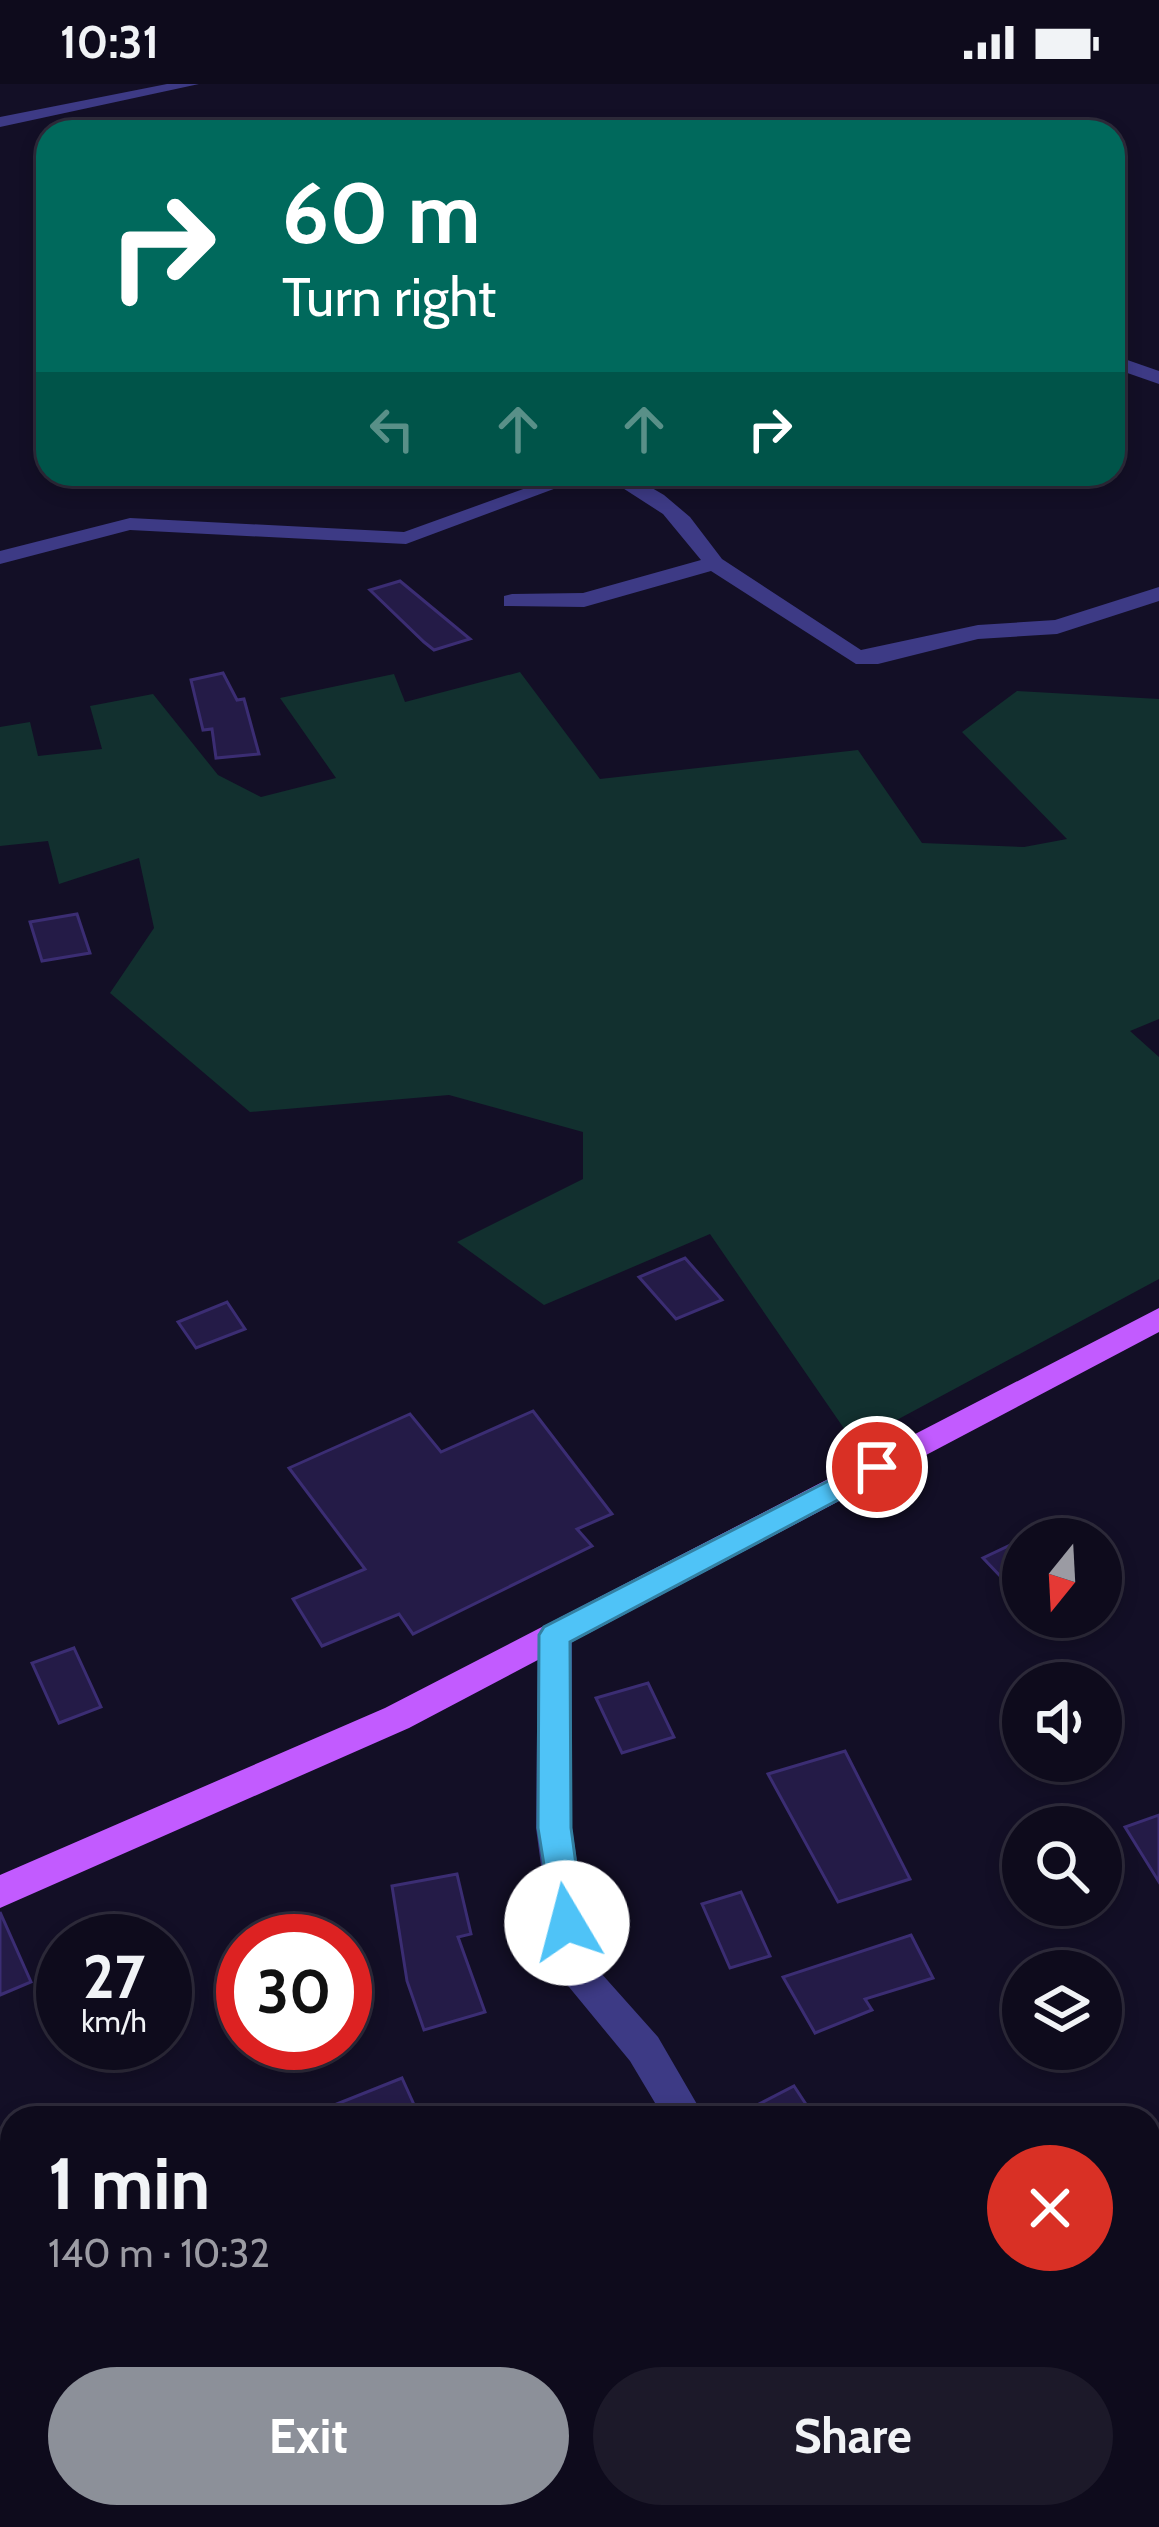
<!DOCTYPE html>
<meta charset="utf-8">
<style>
body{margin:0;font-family:Cabin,sans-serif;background:#1c1929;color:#f1f3f6;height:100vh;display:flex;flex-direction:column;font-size:45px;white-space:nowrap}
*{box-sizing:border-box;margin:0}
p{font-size:39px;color:#9b9ba3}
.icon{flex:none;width:66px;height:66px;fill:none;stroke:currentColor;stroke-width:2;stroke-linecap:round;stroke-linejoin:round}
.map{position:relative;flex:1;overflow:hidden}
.panel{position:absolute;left:0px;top:2022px;width:1161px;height:423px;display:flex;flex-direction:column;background:#0e0b1c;border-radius:36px 36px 0 0;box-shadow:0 6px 18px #0003,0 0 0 3px #2e2b3b}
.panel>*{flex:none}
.hud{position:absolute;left:36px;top:36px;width:1089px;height:366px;border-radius:36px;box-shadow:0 6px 18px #0003,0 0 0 3px #2e2b3b;background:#00695c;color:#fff;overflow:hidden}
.needle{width:78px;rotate:198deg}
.tools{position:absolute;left:1002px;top:1434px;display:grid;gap:24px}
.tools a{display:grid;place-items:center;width:120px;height:120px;border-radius:50%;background:#0e0b1c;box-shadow:0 6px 18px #0003,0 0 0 3px #2e2b3b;font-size:60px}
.speed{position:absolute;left:36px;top:1830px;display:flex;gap:24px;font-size:60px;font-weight:700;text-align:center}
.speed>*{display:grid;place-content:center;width:156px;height:156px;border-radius:50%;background:#0e0b1c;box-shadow:0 6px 18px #0003,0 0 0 3px #2e2b3b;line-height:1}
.speed small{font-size:30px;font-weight:400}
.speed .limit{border:18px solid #d22;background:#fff;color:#111}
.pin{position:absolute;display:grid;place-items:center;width:102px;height:102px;color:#fff;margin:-51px;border:6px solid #fff;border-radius:50%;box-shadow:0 3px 12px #0007}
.me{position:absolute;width:132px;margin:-66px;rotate:352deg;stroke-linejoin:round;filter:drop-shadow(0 0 9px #0008)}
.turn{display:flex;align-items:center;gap:42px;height:252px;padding:0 48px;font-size:54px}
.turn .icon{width:156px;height:156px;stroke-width:2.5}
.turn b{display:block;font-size:84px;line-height:102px}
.lanes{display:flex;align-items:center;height:114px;padding:0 48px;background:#0003;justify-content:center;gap:60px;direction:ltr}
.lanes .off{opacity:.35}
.round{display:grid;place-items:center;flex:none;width:126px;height:126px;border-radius:63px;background:#1c1929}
.headline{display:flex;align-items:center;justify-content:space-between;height:204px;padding:0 48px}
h1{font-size:72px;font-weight:700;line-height:90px}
.button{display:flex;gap:24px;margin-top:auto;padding:24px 48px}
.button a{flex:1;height:138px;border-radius:72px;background:#8c9099;color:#fff;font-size:48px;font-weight:700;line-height:138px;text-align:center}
.button a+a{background:#1c1929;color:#f1f3f6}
.status{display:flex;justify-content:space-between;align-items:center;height:84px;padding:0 60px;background:#0e0b1c;direction:ltr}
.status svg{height:33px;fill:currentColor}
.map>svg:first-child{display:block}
.green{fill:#12302f}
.building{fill:#241b47;stroke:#3b2d73;stroke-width:3}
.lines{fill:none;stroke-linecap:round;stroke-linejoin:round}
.minor{fill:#3d3a85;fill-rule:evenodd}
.major{fill:#c25bff;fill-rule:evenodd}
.route{fill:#4fc3f7;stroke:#337fa1;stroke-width:3}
</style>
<div class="status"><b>10:31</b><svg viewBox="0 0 49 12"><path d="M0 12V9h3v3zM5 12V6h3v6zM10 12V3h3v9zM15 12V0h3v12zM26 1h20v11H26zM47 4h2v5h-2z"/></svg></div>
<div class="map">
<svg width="1159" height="2443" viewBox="0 0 1159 2443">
<rect width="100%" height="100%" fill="#130f26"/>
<path class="green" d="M520,588L600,695L858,666L922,759L1024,763L1067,755L962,648L1017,607L1159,615V935L1130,947L1159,973V1195L854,1359L710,1150L544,1221L457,1158L583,1095V1048L449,1011L250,1028L110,909L154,844L139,774L59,800L48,757L0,762V643L30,638L38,672L102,665L90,622L153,610L218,691L261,713L336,694L280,614L394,590L405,618Z"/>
<path class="building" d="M400,497L470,555L434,566L424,558L370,506Z
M223,589L237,616L244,615L259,670L216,674L212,645L203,646L191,596Z
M77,830L90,869L42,877L30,838Z
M685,1174L722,1216L676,1235L639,1193Z
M227,1218L245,1245L196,1264L178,1238Z
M533,1327L612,1430L577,1445L592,1462L413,1550L399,1530L322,1562L293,1515L365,1485L289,1384L410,1330L441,1368Z
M1023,1455V1516L983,1474Z
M74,1564L101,1623L59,1639L32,1579Z
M648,1599L674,1653L622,1669L596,1614Z
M845,1667L910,1795L838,1818L768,1690Z
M1159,1731V1798L1125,1743Z
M457,1790L471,1850L458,1853L485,1928L424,1946L407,1897L392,1802Z
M741,1808L770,1872L730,1884L702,1820Z
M0,1828L31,1898L0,1911Z
M911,1851L933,1894L865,1915L872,1926L815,1949L783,1893Z
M402,1994L420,2034H304V2033Z
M794,2002L815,2034H732Z"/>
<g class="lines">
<path class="minor" d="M167,0H199L0,43V33Z
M1113,271L1159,287V300L1113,284Z
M565,390H594L406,460L130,446L0,480V467L130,434L404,448Z
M601,390H628L664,411L690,433L722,475L861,566L978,541L1055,536L1159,503V517L1057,550L978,555L878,580H856L711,487L584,523L504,522V512L512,510L583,509L701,476L663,430Z
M555,1538L567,1542L572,1551V1744L592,1879L658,1953L705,2034H664L630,1977L555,1886L536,1744L538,1551L543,1542Z
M921,2433H965L968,2443H924Z"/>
<path class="major" d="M1159,1224V1248L409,1644L0,1824V1791L385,1624Z"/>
</g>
<path class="route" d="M877,1372L887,1375L891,1383L887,1390L570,1558L571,1744L584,1839L579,1849L567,1854L555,1849L538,1744L539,1551L544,1543Z"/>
</svg>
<div class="tools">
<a><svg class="needle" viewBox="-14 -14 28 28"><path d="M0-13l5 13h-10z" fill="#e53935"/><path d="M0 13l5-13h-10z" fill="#9b9ba3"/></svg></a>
<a><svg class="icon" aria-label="sound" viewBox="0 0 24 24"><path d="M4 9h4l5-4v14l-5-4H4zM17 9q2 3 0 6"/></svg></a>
<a><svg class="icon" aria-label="search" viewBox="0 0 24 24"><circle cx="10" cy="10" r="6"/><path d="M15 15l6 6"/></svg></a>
<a><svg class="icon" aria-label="layers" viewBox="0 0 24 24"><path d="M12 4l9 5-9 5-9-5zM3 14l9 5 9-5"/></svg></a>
</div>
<div class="speed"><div>27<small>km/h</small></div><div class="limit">30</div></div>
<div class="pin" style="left:877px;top:1383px;background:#d93025"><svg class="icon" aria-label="arrive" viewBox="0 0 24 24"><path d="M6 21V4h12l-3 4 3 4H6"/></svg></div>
<svg class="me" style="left:567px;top:1839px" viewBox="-20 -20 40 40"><circle r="19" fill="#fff"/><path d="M0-13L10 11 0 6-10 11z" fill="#4fc3f7"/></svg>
<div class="hud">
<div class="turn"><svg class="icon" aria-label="right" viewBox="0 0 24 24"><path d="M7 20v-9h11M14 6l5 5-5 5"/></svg><div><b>60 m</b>Turn right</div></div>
<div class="lanes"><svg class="icon off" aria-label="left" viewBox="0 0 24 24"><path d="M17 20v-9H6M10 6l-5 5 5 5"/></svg><svg class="icon off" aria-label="ahead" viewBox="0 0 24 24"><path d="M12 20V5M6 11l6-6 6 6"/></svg><svg class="icon off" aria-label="ahead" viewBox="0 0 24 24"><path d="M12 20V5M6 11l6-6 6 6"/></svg><svg class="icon" aria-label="right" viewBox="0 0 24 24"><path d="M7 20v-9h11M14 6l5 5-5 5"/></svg></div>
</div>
<section class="panel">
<div class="headline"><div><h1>1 min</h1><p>140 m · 10:32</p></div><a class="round" style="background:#d93025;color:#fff"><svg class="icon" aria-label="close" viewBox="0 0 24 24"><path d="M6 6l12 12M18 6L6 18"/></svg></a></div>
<div class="button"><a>Exit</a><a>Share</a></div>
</section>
</div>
